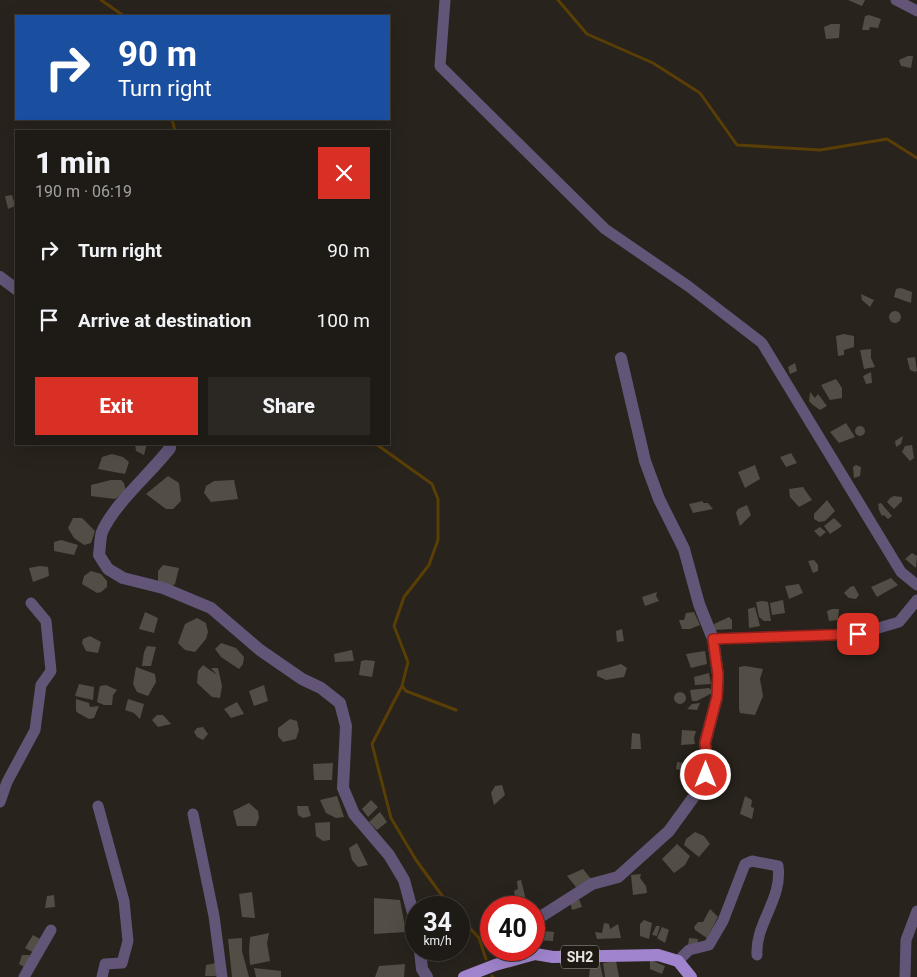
<!DOCTYPE html>
<meta charset="utf-8">
<style>
body{margin:0;font-family:Roboto,sans-serif;background:#2b2722;color:#f1f3f6;height:100vh;display:flex;flex-direction:column;font-size:19px;white-space:nowrap}
*{box-sizing:border-box;margin:0}
p{font-size:16px;color:#a1a1a0}
.icon{flex:none;width:28px;height:28px;fill:none;stroke:currentColor;stroke-width:2;stroke-linecap:round;stroke-linejoin:round}
.map{position:relative;flex:1;overflow:hidden}
.side{position:absolute;left:15px;top:130px;width:375px;height:315px;display:flex;flex-direction:column;background:#1e1a15;border-radius:0px;box-shadow:0 5px 20px #0002,0 0 0 1px #3c3834}
.side>*{flex:none}
.top-card{position:absolute;left:15px;top:15px;width:375px;height:105px;border-radius:0px;box-shadow:0 5px 20px #0002,0 0 0 1px #3c3834;background:#1a4fa0;color:#fff;overflow:hidden}
.speed{position:absolute;left:405px;top:896px;display:flex;gap:10px;font-size:25px;font-weight:700;text-align:center}
.speed>*{display:grid;place-content:center;width:65px;height:65px;border-radius:50%;background:#1e1a15;box-shadow:0 5px 20px #0002,0 0 0 1px #3c3834;line-height:1}
.speed small{font-size:12px;font-weight:400}
.speed .limit{border:8px solid #d22;background:#fff;color:#111}
.pin{position:absolute;display:grid;place-items:center;width:42px;height:42px;color:#fff;margin:-21px;border-radius:10px;box-shadow:0 2px 8px #0006}
.me{position:absolute;width:55px;margin:-28px;rotate:0deg;stroke-linejoin:round;filter:drop-shadow(0 0 4px #0008)}
.turn{display:flex;align-items:center;gap:18px;height:105px;padding:0 20px;font-size:22px}
.turn .icon{width:65px;height:65px;stroke-width:2.5}
.turn b{display:block;font-size:35px;line-height:42px}
.round{display:grid;place-items:center;flex:none;width:52px;height:52px;border-radius:0px;background:#2b2722}
.headline{display:flex;align-items:center;justify-content:space-between;height:85px;padding:0 20px}
h1{font-size:30px;font-weight:800;line-height:38px}
.cta{display:flex;gap:10px;margin-top:auto;padding:10px 20px}
.cta a{flex:1;height:58px;border-radius:0px;background:#d93025;color:#fff;font-size:20px;font-weight:800;line-height:58px;text-align:center}
.cta a+a{background:#2b2722;color:#f1f3f6}
ul{padding:0;list-style:none}
li{display:flex;align-items:center;gap:15px;height:70px;padding:0 20px}
li div{flex:1}
li b{display:block;font-size:19px}
li em{font-style:normal}
.map>svg:first-child{display:block}
.lines{fill:none;stroke-linecap:round;stroke-linejoin:round}
.stream{stroke:#593e05;stroke-width:3}
.building{fill:#534e45}
.minor{stroke:#625578;stroke-width:11}
.tertiary{stroke:#625578;stroke-width:12}
.primary{stroke:#a084cd;stroke-width:12}
.route-casing{stroke:#8d1f18;stroke-width:12}
.route{stroke:#d93025;stroke-width:9}
.labels{text-anchor:middle;stroke-width:5;stroke-linejoin:round;paint-order:stroke}
.shield{fill:#1e1a13;stroke:#aba7a2;stroke-width:1}
.shield-label{font-size:14px;font-weight:bold;fill:#e8e4df}
</style>
<div class="map">
<svg width="917" height="977" viewBox="0 0 917 977">
<rect width="100%" height="100%" fill="#28231c"/>
<g class="lines">
<path class="stream" d="M101,0L124,16
M558,0L587,34L653,63L700,93L737,145L820,150L887,139L917,158
M172,119L175,131
M376,444L432,484L438,499V540L429,565L404,597L394,626L408,662L402,686
M451,908L416,860L391,818L372,744L402,686L406,691L456,710
M459,916L479,938L486,959
M492,976L493,977"/>
</g>
<path class="building" d="M848,0H865L862,6Z
M869,15L881,19L878,28L870,27L869,30H862L865,16Z
M831,24H840L839,38L826,39L824,27Z
M908,56H913L911,68L901,66L899,60Z
M12,195L15,206L8,209L5,196Z
M901,288L912,292L911,303L894,297L896,289Z
M861,294L874,300L870,307L862,300Z
M889 317a6 6 0 1 1 12 0a6 6 0 1 1-12 0Z
M844,334L854,336V347L844,350V355L838,356L836,336Z
M871,349V358L875,367L864,369L860,350Z
M915,357L917,371L915,372L910,370L907,358Z
M795,363L797,371L790,374L788,367Z
M871,372L872,383L866,384L863,376Z
M836,379L842,388V398L830,400L821,385Z
M810,392L815,398L818,394L827,406L820,410L813,405L809,401Z
M846,423L855,437L839,443L830,432Z
M855 431a5 5 0 1 1 10 0a5 5 0 1 1-10 0Z
M903,436L901,444L896,447L895,441Z
M135,444H147L144,455L136,451Z
M912,445L914,458L910,461L902,452L905,446Z
M791,453L797,463L786,467L780,457Z
M112,454L123,457L129,462L125,474L98,469L102,457Z
M755,465L760,479L745,488L738,472Z
M856,465L861,467L860,476L854,478L853,467Z
M168,476L179,483L181,501L173,509H166L146,494Z
M111,480H121L124,483L126,491L115,499L91,496V485Z
M234,480L238,499L211,502L204,493L206,486L214,481Z
M803,487L812,500L799,507L790,497L789,489Z
M894,496L902,497V501L894,509L887,502L890,498Z
M827,500L835,511L825,521L819,522L814,519V514Z
M703,501V503H708L713,509L693,513L689,504Z
M881,503L892,516L888,519L884,515L882,516L879,510L878,504Z
M747,505L751,515L740,526L736,513L738,509Z
M73,518H82L95,531L91,543L84,545L74,538L68,528Z
M834,518L842,526L830,534L824,526Z
M820,527L826,532L820,537L814,531Z
M61,540L78,545L74,555L54,551V542Z
M912,553L917,556L916,568L905,559Z
M814,560L818,565V571L813,573L808,561Z
M163,565L179,568L175,584L167,590L158,584V571Z
M40,566L48,567L49,576L33,582L29,568Z
M91,571L101,574L107,581V587L101,592L97,593L82,584L84,576Z
M891,578L898,585L877,597L871,587Z
M799,584L803,593L789,599L785,586Z
M854,586L859,595L856,599L849,598L844,593L850,587Z
M657,592L656,596L659,601L645,606L642,597Z
M783,600L785,613L772,615L770,603Z
M763,601L768,602L771,621H764L759,617L756,602Z
M755,607L760,626L749,628L748,609Z
M832,609H839L838,620L829,621L827,611Z
M145,612L158,618L154,633L139,629Z
M694,612L700,625L690,629H682L679,620H684L686,613Z
M729,617L732,620V629L715,630L714,624Z
M197,618L206,623L208,632L206,639L195,652L185,650L178,643L185,624Z
M622,629L624,641L617,642L616,631Z
M90,636L101,642L98,653L86,651L82,643L83,639Z
M221,643L236,648L244,657L243,664L239,669L221,657L215,649Z
M147,646L156,647L151,666H142L144,652Z
M352,650L354,661L335,662L334,654Z
M705,651L707,664L691,668L686,654Z
M366,660L375,661L372,677L359,675L361,661Z
M621,664L627,668L624,677L606,680L597,676V671Z
M203,665L217,675L211,668H218L222,686L220,698L212,697L197,683L198,671Z
M745,666L763,669L760,679L763,696L755,715L740,713L739,709V667Z
M136,667L155,674L156,682L148,696L137,692L133,684Z
M709,673L711,684L695,685L694,677Z
M79,684L94,687L93,700L75,696Z
M106,685L117,690L113,695L112,705H104L97,702L100,686Z
M264,685L268,701L254,706L249,691Z
M709,688L714,692L697,701H692L690,690Z
M674 698a6 6 0 1 1 12 0a6 6 0 1 1-12 0Z
M76,699L89,703L90,707L99,706L94,718L89,719L78,713L76,711Z
M128,699L144,704L140,719L134,713L125,710Z
M237,702L244,714L231,718L224,709Z
M700,703L697,710L687,709L692,704Z
M157,715H163L171,724L158,727L152,720Z
M290,719L297,721L299,730L296,739L283,742L278,736V728Z
M203,727L208,734L203,740L197,737L194,732L197,728Z
M682,730L696,731L694,738L695,744L681,745Z
M632,733L640,734L641,749H631Z
M677,762L685,763L683,773L688,774L686,779L679,778L680,770L676,769Z
M333,763L332,780H314L313,764Z
M502,785L505,795L494,805L491,793L495,786Z
M337,796L344,817L336,818L326,813L320,800Z
M745,796L752,800L751,807L754,808L752,819L740,814Z
M371,800L378,807L368,817L362,809Z
M249,803L258,811L259,818L256,826H237L233,811Z
M297,806H308L311,816L303,818L298,815Z
M380,812L387,822L377,830L369,822Z
M330,822V840L323,841L316,836L315,823Z
M695,832L704,836L710,844L699,857L684,845L686,839Z
M357,843L368,865L358,867L352,860L349,848Z
M677,844L690,856L685,865L674,873L662,859Z
M583,869L591,879L576,887L567,876Z
M641,874L640,878L646,886L647,893L633,895L631,875Z
M521,880L526,900L525,906L523,908L516,904L514,891L518,889L517,881Z
M252,892L255,918L242,917L239,894Z
M54,895L55,907L45,908L47,896Z
M374,898L400,900L406,932L374,934Z
M579,899L582,907L572,910L570,901Z
M710,909L718,917L707,938L695,930L694,927L698,922H703Z
M644,920L652,923L649,939L640,936V924Z
M604,923L609,924L610,929L618,924L621,938L597,939L595,932L602,933Z
M656,926H660L657,936L652,935Z
M662,927L669,930L665,943L657,938Z
M534,930L554,932L553,941L534,940Z
M269,933L267,943L270,961L250,965L249,951L250,937Z
M33,935L40,939L36,954L25,948Z
M242,938V951L249,977H232L228,939Z
M689,938L698,939L697,945H688Z
M22,955H30L26,968L19,964Z
M650,960L665,966L662,974L650,969Z
M616,961L619,977H605L603,963Z
M216,963V976H205L206,965Z
M405,964L404,977H375L379,966Z
M600,964L603,977H589L590,968Z
M254,968L281,971V977H256Z"/>
<g class="lines">
<path class="minor" d="M445,0L440,66L605,229L688,286L762,343L901,572L917,585
M896,0L917,11
M713,639L858,634L899,622L917,600
M0,802L7,782L35,730L41,685L51,671L46,621L31,603
M98,806L124,901L128,941L122,963L105,964L102,977
M193,814L214,916L222,977
M678,961L689,950L709,945L723,921L745,864L752,861L778,866C783,899 755,923 757,955
M24,977L51,930
M905,977L906,940L917,911"/>
<path class="tertiary" d="M0,277L16,289
M169,444L170,448C151,473 114,504 102,532C100,538 100,548 99,555L108,569L123,578L163,588L211,608L260,650L302,679L321,688L340,703L346,726L343,788L354,814L389,855L404,880L416,924
M534,921L592,884L618,877L669,831L698,791L706,775L707,760L705,743L717,697L718,675L713,639L699,604L684,549L659,499L645,461L621,358
M420,950L422,969L427,977"/>
<path class="primary" d="M464,977L495,965L535,954L553,957L658,955L678,961L691,977"/>
</g>
<g class="lines">
<g class="route-casing">
<path id="route" d="M706,775L708,760L705,743L717,697L718,675L713,639L858,634"/>
</g>
<use href="#route" class="route"/>
</g>
<g class="labels">
<rect class="shield" x="561" y="945.5" width="38" height="23" rx="4"/>
<g class="shield-label">
<text x="580" y="962">SH2</text>
</g>
</g>
</svg>
<div class="speed"><div>34<small>km/h</small></div><div class="limit">40</div></div>
<div class="pin" style="left:858px;top:634px;background:#d93025"><svg class="icon" aria-label="arrive" viewBox="0 0 24 24"><path d="M6 21V4h12l-3 4 3 4H6"/></svg></div>
<svg class="me" style="left:706px;top:775px" viewBox="-20 -20 40 40"><circle r="17" fill="#d93025" stroke="#fff" stroke-width="3"/><path d="M0-11L8 9 0 5-8 9z" fill="#fff"/></svg>
<div class="top-card">
<div class="turn"><svg class="icon" aria-label="right" viewBox="0 0 24 24"><path d="M7 20v-9h11M14 6l5 5-5 5"/></svg><div><b>90 m</b>Turn right</div></div>
</div>
<section class="side">
<div class="headline"><div><h1>1 min</h1><p>190 m · 06:19</p></div><a class="round" style="background:#d93025;color:#fff"><svg class="icon" aria-label="close" viewBox="0 0 24 24"><path d="M6 6l12 12M18 6L6 18"/></svg></a></div>
<ul>
<li><svg class="icon" aria-label="right" viewBox="0 0 24 24"><path d="M7 20v-9h11M14 6l5 5-5 5"/></svg><div><b>Turn right</b></div><em>90 m</em></li>
<li><svg class="icon" aria-label="arrive" viewBox="0 0 24 24"><path d="M6 21V4h12l-3 4 3 4H6"/></svg><div><b>Arrive at destination</b></div><em>100 m</em></li>
</ul>
<div class="cta"><a>Exit</a><a>Share</a></div>
</section>
</div>
